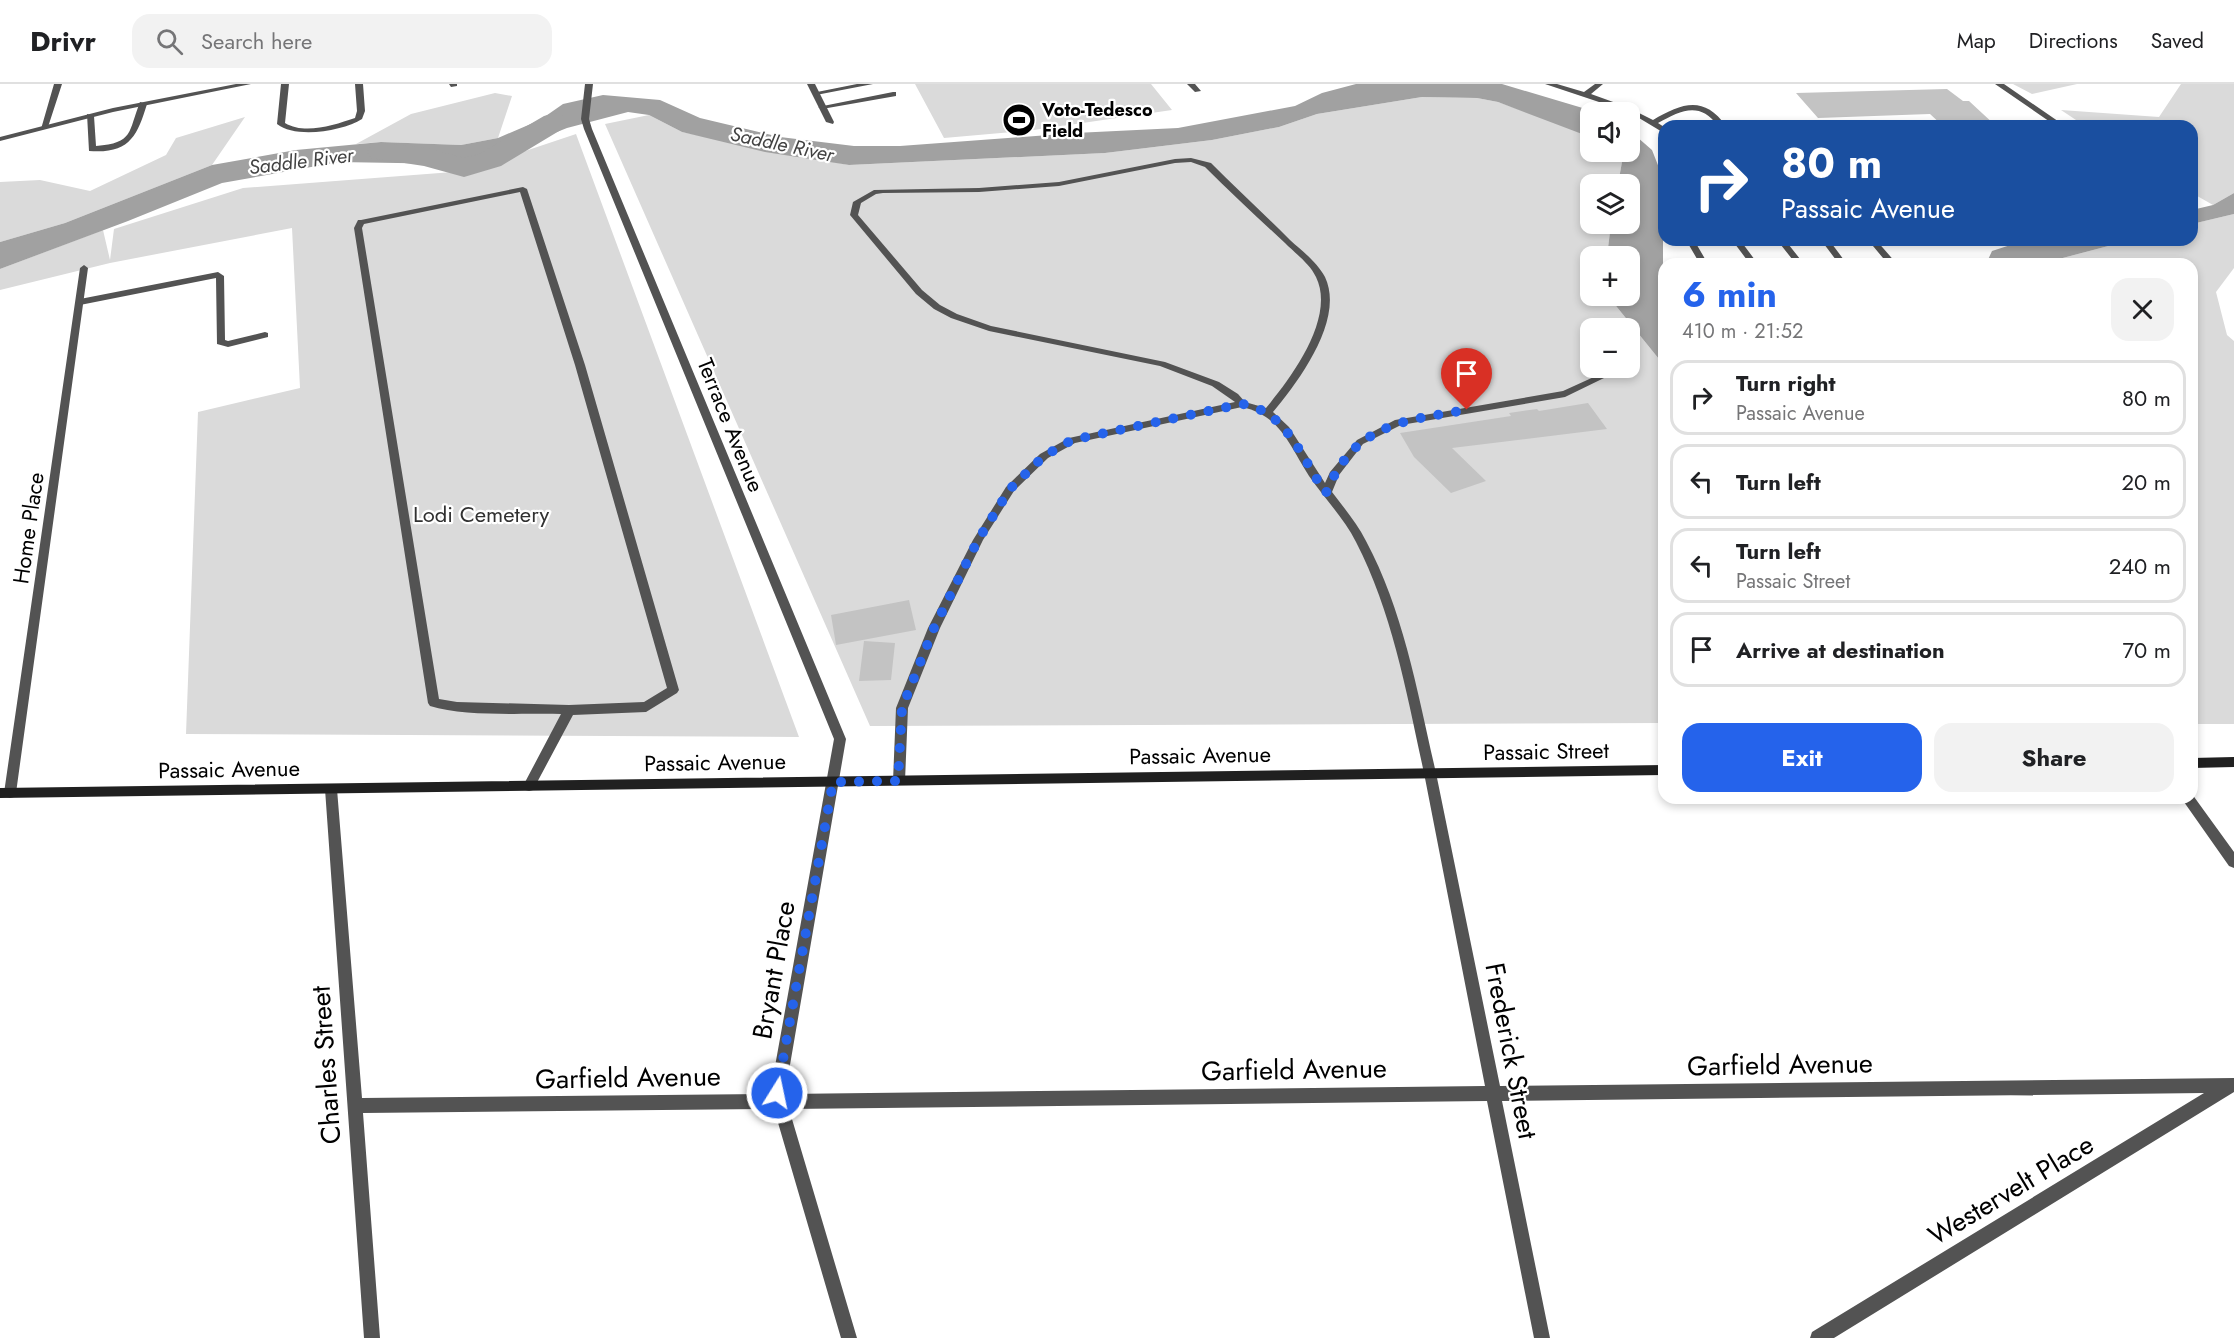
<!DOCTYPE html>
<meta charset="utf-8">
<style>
body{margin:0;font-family:Jost,sans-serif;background:#f2f2f2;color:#202124;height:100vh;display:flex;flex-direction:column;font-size:22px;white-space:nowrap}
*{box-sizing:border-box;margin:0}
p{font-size:20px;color:#757577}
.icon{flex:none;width:33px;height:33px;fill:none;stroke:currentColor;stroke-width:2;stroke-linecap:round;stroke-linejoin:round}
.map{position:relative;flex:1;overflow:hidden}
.sheet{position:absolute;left:1658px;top:174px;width:540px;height:546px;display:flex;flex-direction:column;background:#fff;border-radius:18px;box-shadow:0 3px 9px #0003}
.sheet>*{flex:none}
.top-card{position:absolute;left:1658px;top:36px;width:540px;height:126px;border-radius:18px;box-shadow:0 3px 9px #0003;background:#1a4fa0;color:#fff;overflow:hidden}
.controls{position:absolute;left:1580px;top:18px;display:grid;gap:12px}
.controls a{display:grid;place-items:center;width:60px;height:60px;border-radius:12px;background:#fff;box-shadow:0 3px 9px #0003;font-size:30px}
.pin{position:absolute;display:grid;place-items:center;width:51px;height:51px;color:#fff;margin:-62px -26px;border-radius:50% 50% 50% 0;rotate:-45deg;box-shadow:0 0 6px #0007}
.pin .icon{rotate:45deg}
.me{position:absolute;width:66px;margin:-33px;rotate:10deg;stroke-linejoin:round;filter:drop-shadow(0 0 4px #0008)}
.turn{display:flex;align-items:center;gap:21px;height:126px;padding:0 24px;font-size:27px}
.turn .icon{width:78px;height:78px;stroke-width:2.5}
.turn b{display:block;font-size:42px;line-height:51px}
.round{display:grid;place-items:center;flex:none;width:63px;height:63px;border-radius:18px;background:#f2f2f2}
.head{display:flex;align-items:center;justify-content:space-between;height:102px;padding:0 24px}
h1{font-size:36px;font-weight:700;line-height:45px;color:#2563eb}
.button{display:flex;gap:12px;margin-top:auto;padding:12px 24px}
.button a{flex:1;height:69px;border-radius:18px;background:#2563eb;color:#fff;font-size:24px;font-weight:700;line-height:69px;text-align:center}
.button a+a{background:#f2f2f2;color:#202124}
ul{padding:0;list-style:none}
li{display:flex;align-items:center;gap:18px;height:75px;margin:0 12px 9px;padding:0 12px;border:3px solid #e0e0e0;border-radius:18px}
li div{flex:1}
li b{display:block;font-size:22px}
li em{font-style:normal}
header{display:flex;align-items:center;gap:36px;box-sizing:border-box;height:84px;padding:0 30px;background:#fff;border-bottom:2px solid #e0e0e0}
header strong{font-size:28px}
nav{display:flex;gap:33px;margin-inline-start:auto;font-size:21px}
.search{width:420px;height:54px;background:#f2f2f2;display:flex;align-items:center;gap:15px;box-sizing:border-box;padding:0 21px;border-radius:18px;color:#757577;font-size:22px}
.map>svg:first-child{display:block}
.green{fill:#dadada;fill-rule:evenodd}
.water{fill:#a1a1a1}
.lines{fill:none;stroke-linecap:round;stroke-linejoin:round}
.river{fill:#a1a1a1;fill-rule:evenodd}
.building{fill:#c3c3c3}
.service{fill:#535353;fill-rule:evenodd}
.minor{fill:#535353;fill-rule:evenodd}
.tertiary{fill:#535353;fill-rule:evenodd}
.secondary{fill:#202020;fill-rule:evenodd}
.route{stroke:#2563eb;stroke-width:10;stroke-dasharray:0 18}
.labels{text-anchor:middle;stroke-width:4.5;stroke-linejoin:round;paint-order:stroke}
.far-poi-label{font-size:18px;font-weight:bold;fill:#000;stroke:#fff;text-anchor:start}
.far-water-label{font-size:20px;font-style:italic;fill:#424242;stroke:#fff}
.street-label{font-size:22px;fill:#000;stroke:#fff}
.park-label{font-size:22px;fill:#313131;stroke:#fff}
.near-street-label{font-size:27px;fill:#000;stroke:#fff}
</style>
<header>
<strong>Drivr</strong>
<div class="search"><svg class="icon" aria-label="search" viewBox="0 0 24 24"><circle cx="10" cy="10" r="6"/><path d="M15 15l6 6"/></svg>Search here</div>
<nav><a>Map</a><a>Directions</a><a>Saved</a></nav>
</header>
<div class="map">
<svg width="2234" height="1254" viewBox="0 0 2234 1254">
<rect width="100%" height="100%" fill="#fff"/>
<path class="green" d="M915,0H1151L1172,26L1034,46L944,54Z
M2013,0H2077L2032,10Z
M2181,0H2234V109L2213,121L2192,109V42H2085L2061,26L2159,33Z
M495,9L512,12L498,54L461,61L381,58L356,60L411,30Z
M1422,13L1477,14L1498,18L1584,49L1590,53V68H1614L1622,78L1618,100H1590V140H1611L1607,172H1590V212H1608L1663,280V639L870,642L605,40L649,31L682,48L849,81L1105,69L1212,56L1279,43L1317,30ZM1590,244H1629V284H1590Z
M245,33L212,81L65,139L0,158V98L40,96L90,107L166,71L176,54Z
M576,50L799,653L186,650L198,328L300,304L292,144L110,179L0,206V185L103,146L110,176L114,145L243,104L466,87Z
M2234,130V184L2216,208L2227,251L2234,257V640H2192V180H2040L2131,156H2192V140Z"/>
<path class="water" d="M1356,0H1502L1596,28H1590V53L1498,18L1477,14L1422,13L1317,30L1279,43L1212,56L1105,69L849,81L765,68L682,48L649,31L628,28L567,44L492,74L456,80L339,78L222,99L128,137L0,185V158L65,139L212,81L296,66L381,58L461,61L498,54L540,36L563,20L603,11L660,16L700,34L780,53L854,62H900L1075,49L1178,44L1295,22L1322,9Z
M1629,46L1652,66L1663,94V280L1608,212H1629V172H1607L1611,140H1629V100H1618L1622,78L1614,68H1629Z
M2234,109V130L2192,140V126L2213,121Z
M2026,156H2131L2040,180H1986L1992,167Z"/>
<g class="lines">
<path class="river" d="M554,29L564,32L569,38L564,44L501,82L464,93L424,82L371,74L367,68L371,62L382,59L427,64L464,74L479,70L544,32Z"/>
</g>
<path class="building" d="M1947,5L1963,17H1969L1996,42H1943L1930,30L1818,34L1796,9Z
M1588,319L1607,345L1452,364L1486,397L1451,409L1414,373L1400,349L1511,332L1509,329L1537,325L1539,327Z
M909,516L916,546L836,561L831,531Z
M864,557L895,559L891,596L859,597Z"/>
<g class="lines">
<path class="service" d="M281,0H289L285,39C305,51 334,41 355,34L357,27L355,0H363L365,27L362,35C343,47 296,55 277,40Z
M449,0H457V2L451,3Z
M857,0H873L816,11L812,9Z
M1545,0H1557L1584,8L1595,0H1603L1591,10L1627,23L1653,36C1682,19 1704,11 1726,42H1718C1700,17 1681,26 1658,39L1664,43V49L1629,28Z
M1995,0H2004L2065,42H2056Z
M893,8H896V12L822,25L818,23Z
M140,18L147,20C137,53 129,70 89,67L87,30L94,32L96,62C134,59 128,48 140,18Z
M1191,74L1211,79C1237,105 1264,130 1290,156C1302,167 1317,178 1325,193C1345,235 1299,297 1273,328L1289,343L1325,399L1330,388L1357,356L1395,336L1563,307L1596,292L1599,291L1604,294L1565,313L1401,341L1363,360L1339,391L1332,408C1344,424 1357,439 1366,457C1404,528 1418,611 1436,689L1434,693H1426L1424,689C1407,611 1393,530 1356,458C1344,434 1324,414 1309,392C1289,361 1281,332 1242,323L1075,359L1048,374L1014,407L983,456L940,544L908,624L905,697L903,701H895L893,697L896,624L928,544L973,456L1006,403L1040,370L1069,354L1235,318L1212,302L1160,282L989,247L951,234L934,225L916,210L850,131L853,118L874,106L979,104L1059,98L1175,75ZM1191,78L1205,83C1231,109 1258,134 1285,159C1295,169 1310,180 1316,193C1336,234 1291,294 1266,324L1245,318L1238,310L1219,298L1165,278L991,242L957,230L940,221L922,206L858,131L861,119L876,110L883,109L979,108L1059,102L1175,79Z
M523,103L527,105L585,281L679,606L677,609L646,628L573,631L533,706L529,707L525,706L523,702L561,630C523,629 465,633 430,622L428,619L354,144L358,136H361ZM520,108L575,281L667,604L644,618L569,621L457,618L439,615L362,144L364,140Z
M1686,156H1694L1708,180H1700Z
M1732,156H1740L1758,180H1750Z
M1777,156H1785L1804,180H1796Z
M1821,156H1829L1847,180H1839Z
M1868,156H1876L1897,180H1888Z
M218,188L224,192L225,256L228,257L265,248L268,249V253L228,263L217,260L216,194L80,221L76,218L80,215Z"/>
<path class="minor" d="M54,0H62L48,43L41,45Z
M585,0H593L589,35L592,45L846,655L785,1010L1485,1002L1424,689L1426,685H1434L1436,689L1500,1002L2234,994V1008L1834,1254H1810L1812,1248L2204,1009L1502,1017L1550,1254H1534L1487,1017L789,1025L857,1254H841L774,1025L363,1029L380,1254H364L325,705L327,701L331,700L335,701L337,705L362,1014L770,1010L834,655L584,45L581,35Z
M807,0H815L834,38L833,40L826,38Z
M1187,0H1195L1201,7L1195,8Z
M84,181L88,184L16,709L14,713L10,714L6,713L4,709L80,184Z
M2192,710L2234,768V784L2229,782L2184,718L2182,714H2192Z"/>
<path class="tertiary" d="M236,0H251L113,28L0,57V53L113,24Z"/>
<path class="secondary" d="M2234,673V683L2192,684V674Z
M1664,681V691L0,714V704Z"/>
</g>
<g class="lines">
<path class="route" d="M777,1009L833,698L898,697L902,624L934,544L978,456L1010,405L1044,372L1072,356L1242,320C1287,327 1301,374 1326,409C1354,340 1402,337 1467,326"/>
</g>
<defs>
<g id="stadium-disc" transform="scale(1.725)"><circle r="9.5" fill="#000" stroke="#fff"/><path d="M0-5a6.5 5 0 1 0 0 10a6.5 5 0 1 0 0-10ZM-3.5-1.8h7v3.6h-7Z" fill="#fff"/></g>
</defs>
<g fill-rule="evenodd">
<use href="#stadium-disc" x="1019" y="36"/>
</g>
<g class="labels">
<g class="far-poi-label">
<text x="1042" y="32">Voto-Tedesco<tspan x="1042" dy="21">Field</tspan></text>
</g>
<g class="far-water-label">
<text transform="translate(782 60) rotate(12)" y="7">Saddle River</text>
<text transform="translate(301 77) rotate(-7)" y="7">Saddle River</text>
</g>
<g class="street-label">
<text transform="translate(731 341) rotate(68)" y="8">Terrace Avenue</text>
<text transform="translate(28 444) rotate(-82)" y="8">Home Place</text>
<text transform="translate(1546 667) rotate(-1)" y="8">Passaic Street</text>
<text transform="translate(1200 671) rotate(-1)" y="8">Passaic Avenue</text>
<text transform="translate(715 678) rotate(-1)" y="8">Passaic Avenue</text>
<text transform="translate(229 685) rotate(-1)" y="8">Passaic Avenue</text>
</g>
<g class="park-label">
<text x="481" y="438">Lodi Cemetery</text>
</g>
<g class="near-street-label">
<text transform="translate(774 886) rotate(-80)" y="9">Bryant Place</text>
<text transform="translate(1511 967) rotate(79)" y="9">Frederick Street</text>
<text transform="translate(326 981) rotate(-94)" y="9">Charles Street</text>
<text transform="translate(1780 981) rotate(-1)" y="9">Garfield Avenue</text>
<text transform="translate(1294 986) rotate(-1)" y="9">Garfield Avenue</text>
<text transform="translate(628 994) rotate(-1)" y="9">Garfield Avenue</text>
<text transform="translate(2011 1106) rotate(-31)" y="9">Westervelt Place</text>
</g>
</g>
</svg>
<div class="controls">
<a><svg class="icon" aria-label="sound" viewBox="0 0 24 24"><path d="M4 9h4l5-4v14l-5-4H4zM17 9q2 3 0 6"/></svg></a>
<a><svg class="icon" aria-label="layers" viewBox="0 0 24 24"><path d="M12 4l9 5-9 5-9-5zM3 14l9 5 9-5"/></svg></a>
<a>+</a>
<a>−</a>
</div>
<div class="pin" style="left:1467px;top:326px;background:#d93025"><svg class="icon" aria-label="arrive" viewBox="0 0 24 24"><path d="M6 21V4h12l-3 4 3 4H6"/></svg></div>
<svg class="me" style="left:777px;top:1009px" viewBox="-20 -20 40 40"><circle r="17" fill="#2563eb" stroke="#fff" stroke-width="3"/><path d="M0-11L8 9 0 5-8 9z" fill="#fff"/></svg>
<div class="top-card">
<div class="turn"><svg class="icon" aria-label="right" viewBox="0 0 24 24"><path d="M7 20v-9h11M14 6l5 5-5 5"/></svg><div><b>80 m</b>Passaic Avenue</div></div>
</div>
<section class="sheet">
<div class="head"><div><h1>6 min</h1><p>410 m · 21:52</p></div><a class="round"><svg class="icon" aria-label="close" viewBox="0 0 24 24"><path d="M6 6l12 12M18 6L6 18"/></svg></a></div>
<ul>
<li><svg class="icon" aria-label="right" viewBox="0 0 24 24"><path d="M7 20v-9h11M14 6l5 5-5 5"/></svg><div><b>Turn right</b><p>Passaic Avenue</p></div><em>80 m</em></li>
<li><svg class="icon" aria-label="left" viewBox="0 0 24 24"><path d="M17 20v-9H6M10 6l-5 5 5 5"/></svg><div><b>Turn left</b></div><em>20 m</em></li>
<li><svg class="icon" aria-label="left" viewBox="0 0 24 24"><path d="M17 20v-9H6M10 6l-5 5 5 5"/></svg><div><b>Turn left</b><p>Passaic Street</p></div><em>240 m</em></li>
<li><svg class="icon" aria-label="arrive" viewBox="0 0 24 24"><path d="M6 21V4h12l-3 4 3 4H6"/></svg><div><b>Arrive at destination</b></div><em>70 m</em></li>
</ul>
<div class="button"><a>Exit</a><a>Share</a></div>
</section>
</div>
